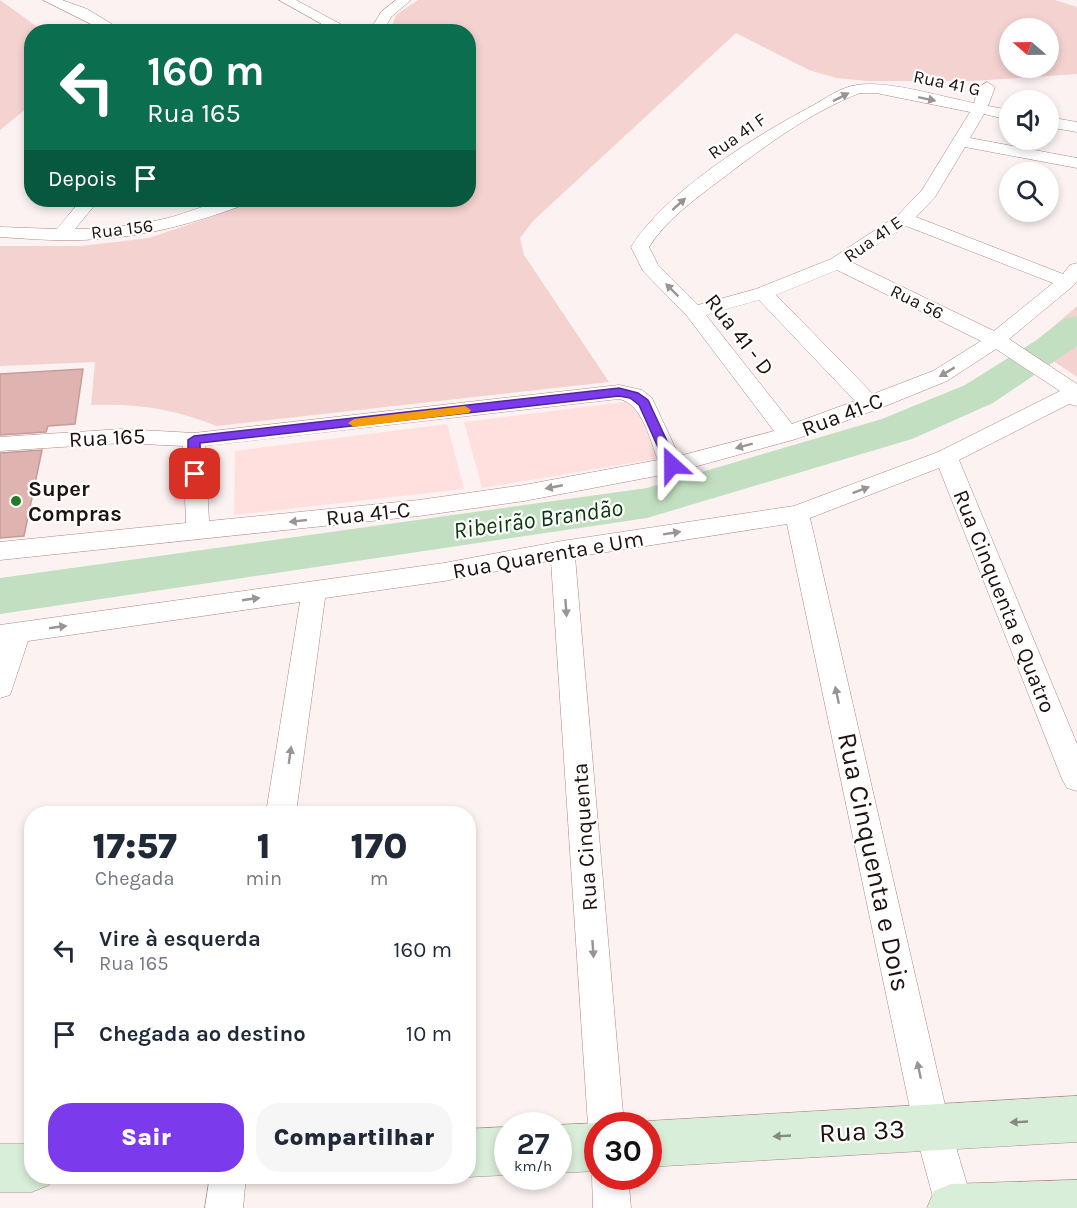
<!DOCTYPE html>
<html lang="pt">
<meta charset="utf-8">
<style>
body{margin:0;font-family:Karla,sans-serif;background:#f6f6f7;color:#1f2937;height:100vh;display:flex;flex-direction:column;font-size:22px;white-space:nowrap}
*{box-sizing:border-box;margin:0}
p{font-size:20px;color:#747a83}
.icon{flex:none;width:33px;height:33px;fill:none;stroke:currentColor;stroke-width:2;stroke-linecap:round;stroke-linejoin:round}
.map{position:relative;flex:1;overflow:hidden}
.drawer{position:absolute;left:24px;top:806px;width:452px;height:378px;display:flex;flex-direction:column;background:#fff;border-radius:24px;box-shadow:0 3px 9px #0003}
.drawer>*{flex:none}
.top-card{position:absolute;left:24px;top:24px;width:452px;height:183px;border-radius:24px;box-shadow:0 3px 9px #0003;background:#0b6e4f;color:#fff;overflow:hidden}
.needle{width:39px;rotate:290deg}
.tools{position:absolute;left:999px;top:18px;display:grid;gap:12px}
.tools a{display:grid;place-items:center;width:60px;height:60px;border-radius:50%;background:#fff;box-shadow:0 3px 9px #0003;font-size:30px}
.speed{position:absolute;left:494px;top:1112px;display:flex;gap:12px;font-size:30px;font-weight:700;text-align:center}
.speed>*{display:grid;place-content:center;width:78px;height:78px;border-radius:50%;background:#fff;box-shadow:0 3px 9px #0003;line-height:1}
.speed small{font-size:15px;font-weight:400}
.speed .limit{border:9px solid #d22;background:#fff;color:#111}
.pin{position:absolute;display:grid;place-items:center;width:51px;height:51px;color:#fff;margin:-26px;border-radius:12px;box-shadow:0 3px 9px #0006}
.me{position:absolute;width:66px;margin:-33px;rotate:336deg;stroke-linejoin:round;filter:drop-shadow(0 0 4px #0008)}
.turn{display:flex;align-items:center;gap:21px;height:126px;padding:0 24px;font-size:27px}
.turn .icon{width:78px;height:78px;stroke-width:2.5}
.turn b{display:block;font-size:42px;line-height:51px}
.then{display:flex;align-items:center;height:57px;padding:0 24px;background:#0003;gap:12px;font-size:22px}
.eta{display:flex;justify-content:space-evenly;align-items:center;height:102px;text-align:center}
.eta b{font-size:36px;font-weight:800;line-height:42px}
.action{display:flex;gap:12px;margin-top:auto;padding:12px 24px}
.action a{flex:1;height:69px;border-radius:24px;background:#7c3aed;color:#fff;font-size:24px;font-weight:800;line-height:69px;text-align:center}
.action a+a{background:#f6f6f7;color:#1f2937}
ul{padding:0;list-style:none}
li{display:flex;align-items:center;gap:18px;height:84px;padding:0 24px}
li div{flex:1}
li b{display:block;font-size:22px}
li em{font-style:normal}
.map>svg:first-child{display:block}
.built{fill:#ffe0de}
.green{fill:#f4d2d0;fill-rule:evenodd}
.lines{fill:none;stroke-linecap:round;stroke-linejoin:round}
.river{fill:#c2e0c1;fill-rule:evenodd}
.building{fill:#dfb3b0;stroke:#c49d9a;stroke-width:1.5}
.street-casing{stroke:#ae8785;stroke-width:1}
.secondary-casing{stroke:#ae8785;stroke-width:1}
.street{fill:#fff;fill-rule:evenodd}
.secondary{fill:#d9eed8;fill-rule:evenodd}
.oneway{fill:#9a9494}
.oneway2{fill:#858b7e}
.route{fill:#7c3aed;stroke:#51269a;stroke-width:1.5}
.slow{fill:#f59e0b}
.poi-dot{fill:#247b29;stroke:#fff;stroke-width:2}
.labels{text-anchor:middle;stroke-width:4.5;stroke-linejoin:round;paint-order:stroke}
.far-street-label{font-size:18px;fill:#1f1211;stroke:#fff}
.street-label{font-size:22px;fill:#1f1211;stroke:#fff}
.poi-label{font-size:22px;font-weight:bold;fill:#1f1211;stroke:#fff;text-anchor:start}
.water-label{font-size:24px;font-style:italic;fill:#0c370e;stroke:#fff}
.near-street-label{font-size:27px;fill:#1f1211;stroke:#fff}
</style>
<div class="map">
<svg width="1077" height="1208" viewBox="0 0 1077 1208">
<rect width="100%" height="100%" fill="#fbf2f1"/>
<path class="built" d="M632,401L661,458L482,488L464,422Z
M447,424L464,489L234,515L235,451Z"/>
<path class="green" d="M0,0L43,31L32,32L31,109L27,108L0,130Z
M418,0H1055L1077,7V74L972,81H868L836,78L809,70L736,33L533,221L520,238L524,255L609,382L217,426C175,409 136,403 91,405L95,362L0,366V246H81L149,238L214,216L256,200H468V32L390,31L396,15ZM1010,28H1048V68H1010Z
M1077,306V377L1031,346Z"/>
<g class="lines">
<path class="river" d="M1077,316V346L993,403L912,439L647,518L0,614V578L647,488L882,419L965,385L1035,341L1064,319Z"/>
</g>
<path class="building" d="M83,369L75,424L48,426L46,432L0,435V374Z
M42,450L24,536L0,538V453Z"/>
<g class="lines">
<g class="street-casing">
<path id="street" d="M43,0H62L87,9L125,32H107Z
M279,0H296L355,32H336Z
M396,0H411L391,17L383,32H369L381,12Z
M987,82L995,87L988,106L1010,110V120L984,114L970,138L1077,158V168L965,147L935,197L916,217L1063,274L1070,265L1077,263V281L1073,286L1009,339L1077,384V406L1069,404L959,460L1077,744V791L1067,788L1062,779L939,468L810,518L950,1127L974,1208H936L914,1127L787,524L575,557L624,1125H597V1139L593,1138L588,1125L551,561L444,581L325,598L296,813H266L300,602L28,641L10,695L0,698V625L444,563L562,541L794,506L938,452L1060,391L996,349L947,381L878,409L796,439L672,473L524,501L419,516L0,560V542L186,523L183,446L122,443L0,451V437L122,429L194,433L619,385L642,390L652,398L679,456L774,431L687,316L643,271L631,247C665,192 755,136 812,106C826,98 841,87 857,85C888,80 942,97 974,103L979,87ZM860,93H876L970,112L922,190L898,215L831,259L756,289L698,305L658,265L649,247C666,220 694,200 719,181C761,149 810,112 860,93ZM906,226L1053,283L994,331L851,262ZM837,270L981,341L933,371L873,394L776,295ZM759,300L855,401L792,424L706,315ZM619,399C642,403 650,440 658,460L524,485L419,500L209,521L205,446Z
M1048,117L1077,122V132L1048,127Z
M81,200H99L75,229C107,229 138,225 168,218C195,211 221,197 249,200L246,204C198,222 149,236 98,239C65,242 32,239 0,237V227L57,229Z
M597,1163V1176H628L631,1208H593L592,1176Z
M210,1176H246L243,1208H205Z"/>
</g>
<g class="secondary-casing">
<path id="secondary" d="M1077,1096V1142L648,1167V1125H637L648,1121Z
M597,1123L601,1125H597V1171L558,1173V1125Z
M507,1127V1175L468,1177L467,1176L468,1129Z
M0,1144H32V1176H52L49,1185L32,1192H0Z
M1077,1180V1208H927L934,1191L951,1184Z"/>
</g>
<use href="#street" class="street"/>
<use href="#secondary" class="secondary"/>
</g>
<defs><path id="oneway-solid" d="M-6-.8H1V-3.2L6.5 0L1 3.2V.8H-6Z" transform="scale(1.5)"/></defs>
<g class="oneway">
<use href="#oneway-solid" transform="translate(841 97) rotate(-27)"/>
<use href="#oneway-solid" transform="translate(927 99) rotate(12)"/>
<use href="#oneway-solid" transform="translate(679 204) rotate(-42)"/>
<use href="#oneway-solid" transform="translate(672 290) rotate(-135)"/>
<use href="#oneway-solid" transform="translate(947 372) rotate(149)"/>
<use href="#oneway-solid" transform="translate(744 446) rotate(165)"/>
<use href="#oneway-solid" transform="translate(554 487) rotate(169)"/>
<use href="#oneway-solid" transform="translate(861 490) rotate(-21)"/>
<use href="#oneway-solid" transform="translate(298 521) rotate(174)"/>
<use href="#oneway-solid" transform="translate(672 533) rotate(-9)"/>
<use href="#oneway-solid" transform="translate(251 599) rotate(-8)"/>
<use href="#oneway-solid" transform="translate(566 608) rotate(86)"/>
<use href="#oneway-solid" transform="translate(58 627) rotate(-8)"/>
<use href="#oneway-solid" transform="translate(837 695) rotate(-102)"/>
<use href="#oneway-solid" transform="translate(290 755) rotate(-82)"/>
<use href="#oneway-solid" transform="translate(593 949) rotate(86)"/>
<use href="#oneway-solid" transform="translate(919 1070) rotate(-102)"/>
</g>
<g class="oneway2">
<use href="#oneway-solid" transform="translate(1019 1122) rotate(177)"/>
<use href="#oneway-solid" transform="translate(782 1136) rotate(177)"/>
</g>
<path class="route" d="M619,388L638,393L648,400L678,465L676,468L672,469L666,465L639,405L630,398L619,396L200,443L201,474L195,478L188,474V440L194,436Z"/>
<path class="slow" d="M465,406L471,410L469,413L354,427L348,423L354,419Z"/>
<circle class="poi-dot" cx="16" cy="501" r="6"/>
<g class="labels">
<g class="far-street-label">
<text transform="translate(947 83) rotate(12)" y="6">Rua 41 G</text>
<text transform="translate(737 136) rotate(-35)" y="6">Rua 41 F</text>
<text transform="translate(122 229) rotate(-7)" y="6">Rua 156</text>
<text transform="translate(873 239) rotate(-35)" y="6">Rua 41 E</text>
<text transform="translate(917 302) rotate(26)" y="6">Rua 56</text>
</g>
<g class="street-label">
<text transform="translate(740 334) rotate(52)" y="8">Rua 41 - D</text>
<text transform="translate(842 414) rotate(-21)" y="8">Rua 41-C</text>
<text transform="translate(107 437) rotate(-3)" y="8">Rua 165</text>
<text transform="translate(368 513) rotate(-6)" y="8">Rua 41-C</text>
<text transform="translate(548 554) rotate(-10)" y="8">Rua Quarenta e Um</text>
<text transform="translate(1005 601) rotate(68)" y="8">Rua Cinquenta e Quatro</text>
<text transform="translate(584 837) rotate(-94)" y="8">Rua Cinquenta</text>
</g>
<g class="poi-label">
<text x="28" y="496">Super<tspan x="28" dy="25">Compras</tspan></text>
</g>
<g class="water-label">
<text transform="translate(538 519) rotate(-8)" y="8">Ribeirão Brandão</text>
</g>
<g class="near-street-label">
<text transform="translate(874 862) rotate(78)" y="9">Rua Cinquenta e Dois</text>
<text transform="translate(862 1131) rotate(-3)" y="9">Rua 33</text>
</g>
</g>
</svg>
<div class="tools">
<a><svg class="needle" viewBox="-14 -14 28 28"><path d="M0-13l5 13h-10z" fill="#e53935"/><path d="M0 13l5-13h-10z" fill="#747a83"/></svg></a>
<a><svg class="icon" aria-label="sound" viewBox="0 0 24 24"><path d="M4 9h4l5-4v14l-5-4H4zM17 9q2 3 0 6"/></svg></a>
<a><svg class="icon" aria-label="search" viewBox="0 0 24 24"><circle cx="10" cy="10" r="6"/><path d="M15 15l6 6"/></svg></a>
</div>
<div class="speed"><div>27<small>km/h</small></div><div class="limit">30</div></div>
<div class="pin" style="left:195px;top:474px;background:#d93025"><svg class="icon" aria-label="arrive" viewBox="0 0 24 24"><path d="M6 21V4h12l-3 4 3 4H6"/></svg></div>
<svg class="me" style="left:672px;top:465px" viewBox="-20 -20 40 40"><path d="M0-17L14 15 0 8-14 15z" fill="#7c3aed" stroke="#fff" stroke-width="4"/></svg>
<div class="top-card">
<div class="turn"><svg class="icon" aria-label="left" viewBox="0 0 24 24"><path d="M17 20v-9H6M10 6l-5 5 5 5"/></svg><div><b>160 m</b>Rua 165</div></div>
<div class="then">Depois<svg class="icon" aria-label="arrive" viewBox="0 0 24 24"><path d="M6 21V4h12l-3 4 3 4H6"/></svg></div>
</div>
<section class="drawer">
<div class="eta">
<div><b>17:57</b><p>Chegada</p></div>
<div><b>1</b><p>min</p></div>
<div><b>170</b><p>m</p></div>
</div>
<ul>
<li><svg class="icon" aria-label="left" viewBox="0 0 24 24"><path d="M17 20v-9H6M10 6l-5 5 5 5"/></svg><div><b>Vire à esquerda</b><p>Rua 165</p></div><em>160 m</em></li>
<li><svg class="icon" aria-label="arrive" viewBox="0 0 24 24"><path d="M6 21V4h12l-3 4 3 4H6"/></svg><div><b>Chegada ao destino</b></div><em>10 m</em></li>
</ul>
<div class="action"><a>Sair</a><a>Compartilhar</a></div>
</section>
</div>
